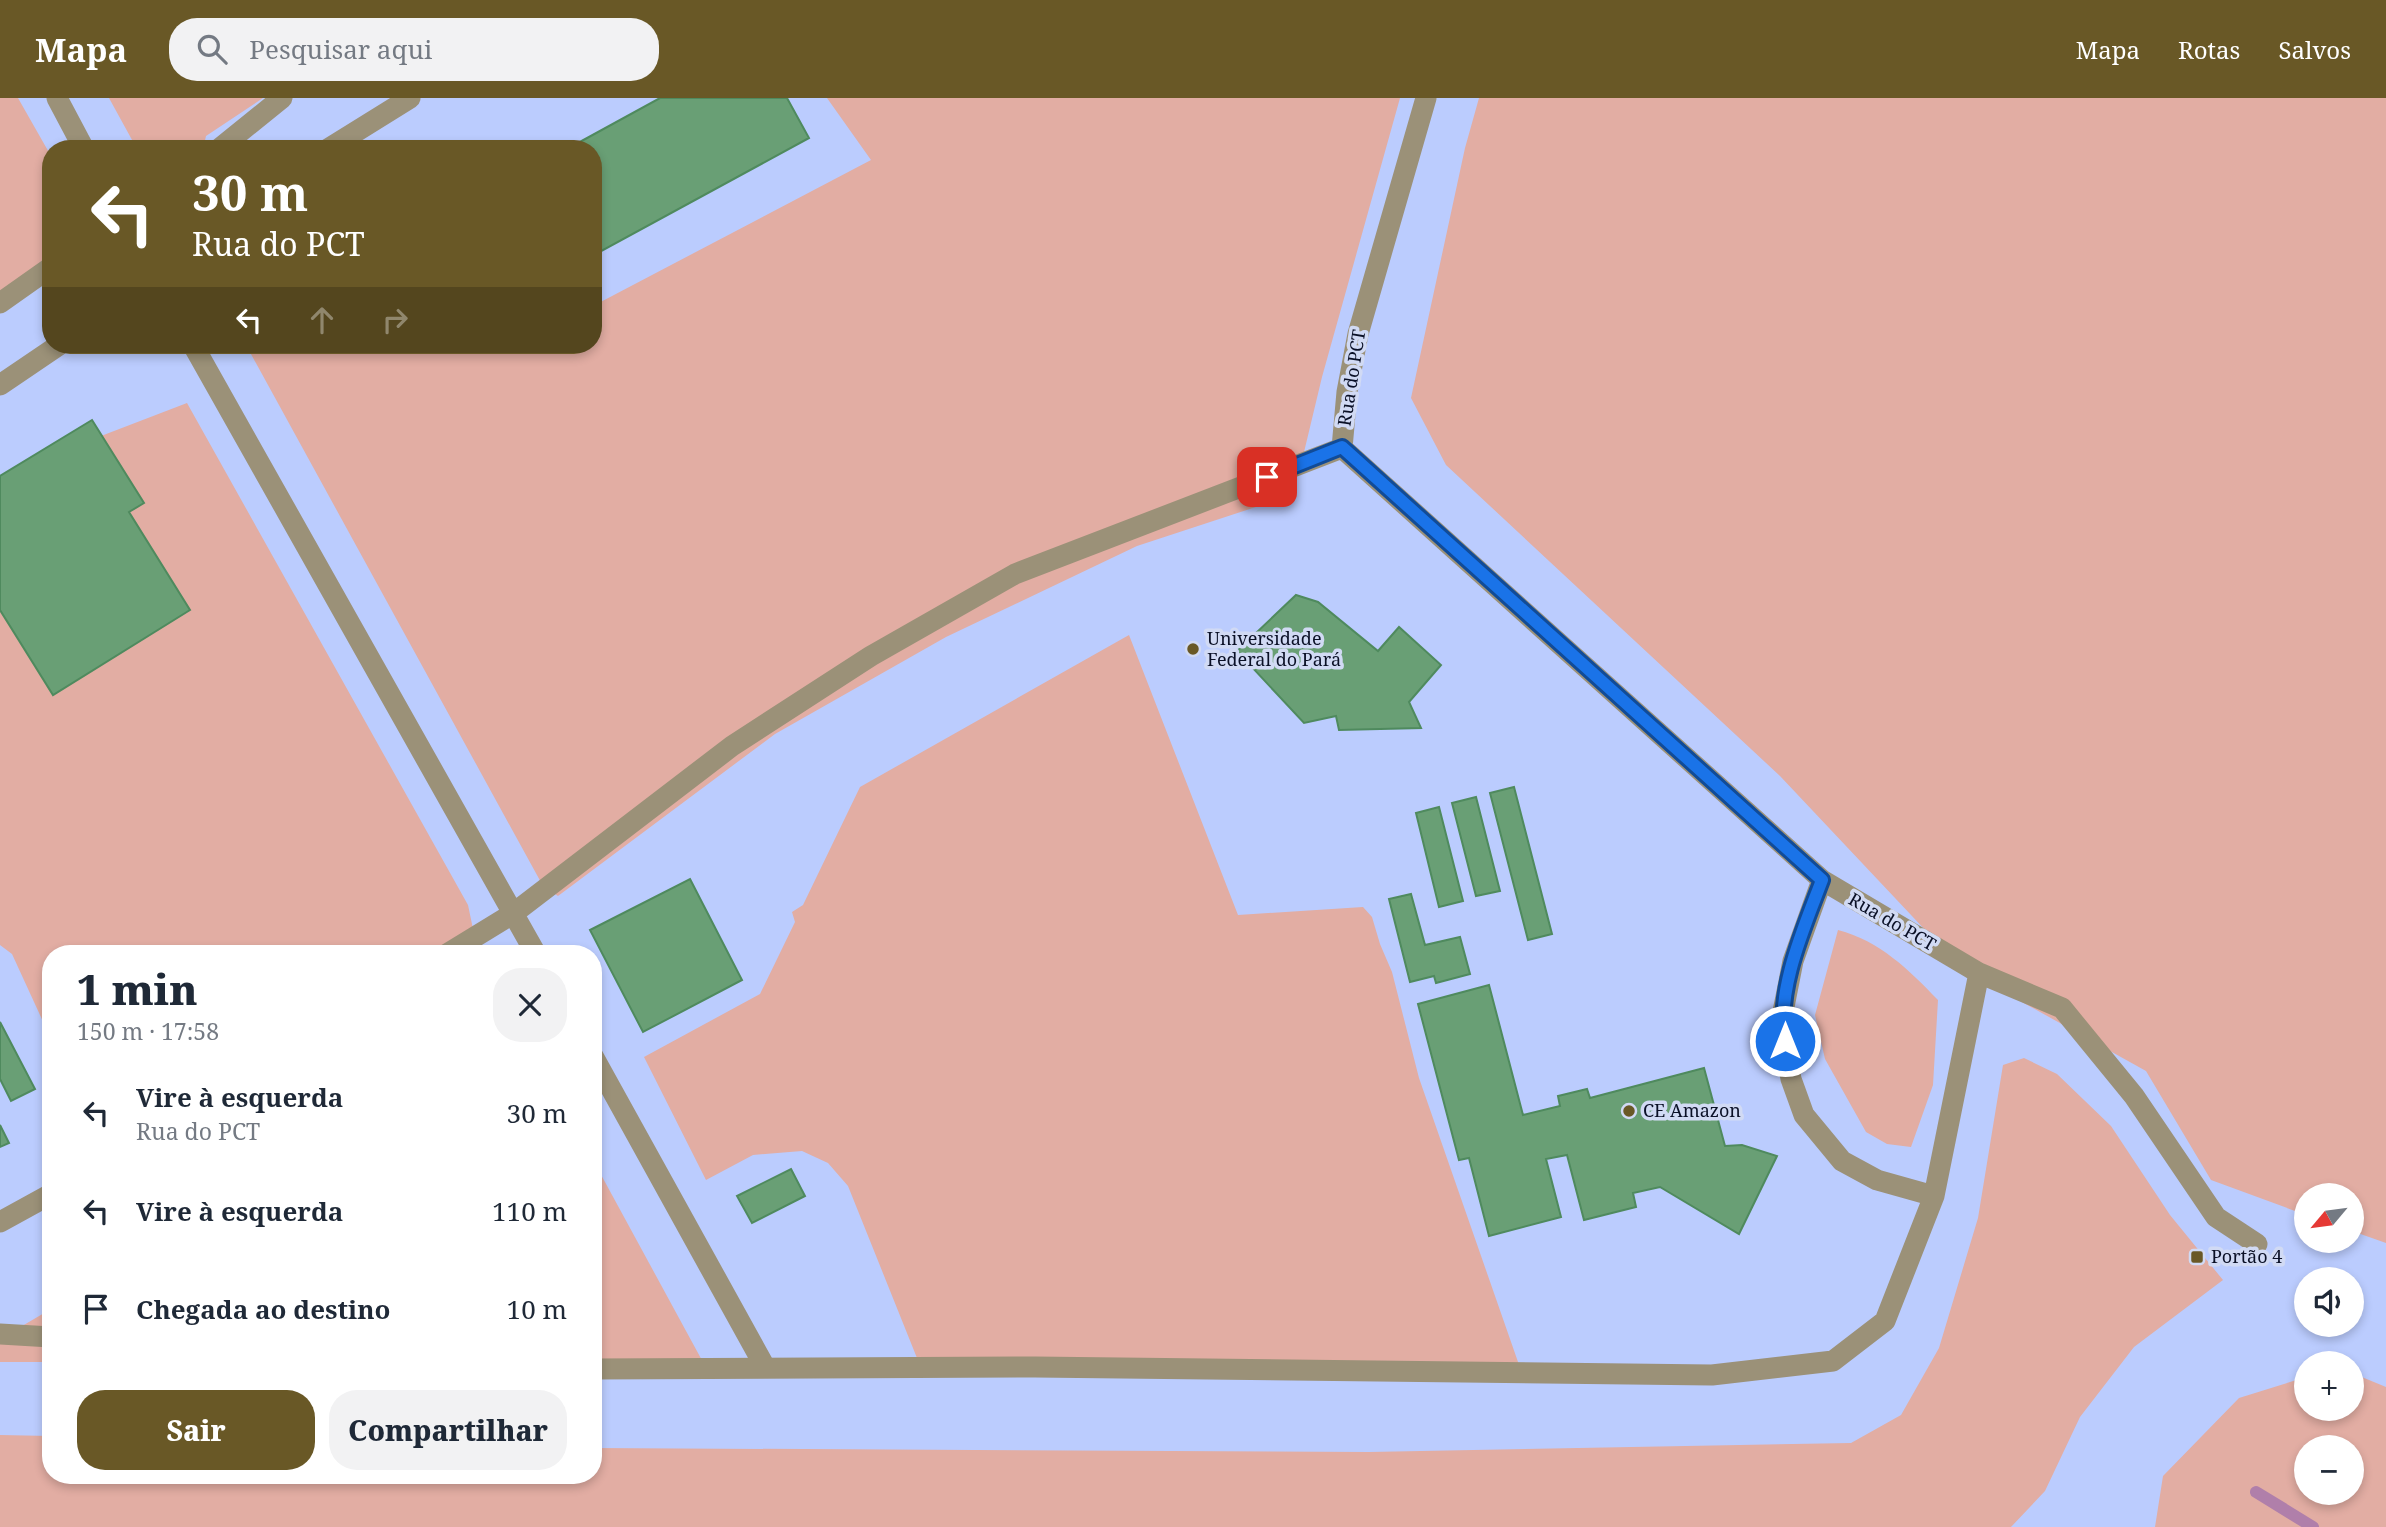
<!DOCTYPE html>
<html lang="pt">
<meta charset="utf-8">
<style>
body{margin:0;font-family:"Noto Serif",serif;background:#f2f2f3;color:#1f2937;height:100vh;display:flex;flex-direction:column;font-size:26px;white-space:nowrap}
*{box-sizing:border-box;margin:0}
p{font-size:23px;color:#747a83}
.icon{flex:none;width:38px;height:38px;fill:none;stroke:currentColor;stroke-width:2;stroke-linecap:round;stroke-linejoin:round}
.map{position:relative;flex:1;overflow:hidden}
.sheet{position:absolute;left:42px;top:847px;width:560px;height:539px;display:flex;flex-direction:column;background:#fff;border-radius:28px;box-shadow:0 4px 10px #0003}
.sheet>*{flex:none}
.guide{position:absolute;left:42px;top:42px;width:560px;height:214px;border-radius:28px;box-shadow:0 4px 10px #0003;background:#695826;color:#fff;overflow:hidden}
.needle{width:46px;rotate:241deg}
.tools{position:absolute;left:2294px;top:1085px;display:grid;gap:14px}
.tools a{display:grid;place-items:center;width:70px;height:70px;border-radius:50%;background:#fff;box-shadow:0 4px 10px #0003;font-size:35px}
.pin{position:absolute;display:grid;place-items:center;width:60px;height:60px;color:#fff;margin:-30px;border-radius:14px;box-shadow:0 4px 10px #0006}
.me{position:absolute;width:77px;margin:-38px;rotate:0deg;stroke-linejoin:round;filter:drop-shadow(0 0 5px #0008)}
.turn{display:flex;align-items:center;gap:24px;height:147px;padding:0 35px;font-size:32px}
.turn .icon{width:91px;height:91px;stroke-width:2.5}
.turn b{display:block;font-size:49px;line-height:60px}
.lanes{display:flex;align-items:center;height:66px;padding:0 35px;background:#0003;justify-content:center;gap:35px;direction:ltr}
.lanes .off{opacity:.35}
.round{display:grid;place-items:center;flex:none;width:74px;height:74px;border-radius:28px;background:#f2f2f3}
.head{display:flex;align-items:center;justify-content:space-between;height:119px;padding:0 35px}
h1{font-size:42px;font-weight:800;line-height:52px}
.cta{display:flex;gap:14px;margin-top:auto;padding:14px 35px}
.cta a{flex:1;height:80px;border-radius:28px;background:#695826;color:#fff;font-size:28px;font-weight:800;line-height:80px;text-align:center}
.cta a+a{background:#f2f2f3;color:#1f2937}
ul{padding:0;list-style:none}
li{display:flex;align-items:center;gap:21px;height:98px;padding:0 35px}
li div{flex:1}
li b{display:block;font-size:26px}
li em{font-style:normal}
header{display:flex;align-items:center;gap:42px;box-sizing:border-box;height:98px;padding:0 35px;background:#695826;color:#fff}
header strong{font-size:33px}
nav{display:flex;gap:38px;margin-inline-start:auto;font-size:24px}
.search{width:490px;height:63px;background:#f2f2f3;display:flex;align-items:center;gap:18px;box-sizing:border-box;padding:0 24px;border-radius:28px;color:#747a83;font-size:26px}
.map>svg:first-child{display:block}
.green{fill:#e2ada3;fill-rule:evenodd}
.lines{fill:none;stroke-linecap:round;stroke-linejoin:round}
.stream{stroke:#b07faa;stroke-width:12}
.building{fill:#699f75;stroke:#4f8a5e;stroke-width:2}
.service{stroke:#9b9178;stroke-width:21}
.route-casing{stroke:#114b97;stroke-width:18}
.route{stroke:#1a73e8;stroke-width:12}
.poi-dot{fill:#695826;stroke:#d1daf4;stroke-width:2.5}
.labels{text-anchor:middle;stroke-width:7;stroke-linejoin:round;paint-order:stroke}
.street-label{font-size:18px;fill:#0a1026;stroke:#d1daf4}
.poi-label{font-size:18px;fill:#0a1026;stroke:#d1daf4;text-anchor:start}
</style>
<header>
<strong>Mapa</strong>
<div class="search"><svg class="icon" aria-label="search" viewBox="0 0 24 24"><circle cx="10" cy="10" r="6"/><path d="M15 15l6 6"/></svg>Pesquisar aqui</div>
<nav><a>Mapa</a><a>Rotas</a><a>Salvos</a></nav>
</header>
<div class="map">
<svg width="2386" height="1429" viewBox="0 0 2386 1429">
<rect width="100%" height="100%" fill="#bbccfe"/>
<path class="green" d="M0,0H18L51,58V168L0,208Z
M109,0H263L206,38L203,51H137Z
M827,0H1400L1322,279L1299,375L1268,405L1137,448L946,539L775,636L558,798L543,788L246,247H593V208L871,62Z
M1479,0H2386V1145L2352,1133V1097H2306V1117L2211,1082L2146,973L1961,870L1780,678L1446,367L1411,300L1465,50Z
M187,305L468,807L477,850L472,856H51V941L12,856L0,847V409L88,343Z
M1129,537L1238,817L1363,809L1372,819L1380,846L1392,874L1419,980L1525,1284L917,1260L848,1088L828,1065L802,1053L753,1057L706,1082L644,959L760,896L795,824L792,814L803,807L860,689Z
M1838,832C1880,843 1909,872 1938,902L1933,987L1911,1049L1887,1046L1866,1034L1825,961L1815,917Z
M2024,960L2057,976L2111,1028L2170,1117L2223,1182L2134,1249L2080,1319L2045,1393L2011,1429H0V1337L51,1338V1377H593V1350L1369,1354L1851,1345L1901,1317L1939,1250L1978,1120L2003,967Z
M593,1062L704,1266H593Z
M51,1211V1264H0V1241Z
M2352,1275L2386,1289V1429H2155L2163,1378L2239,1300L2306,1279V1311H2352ZM2306,1349H2352V1395H2306Z"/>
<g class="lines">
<path class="stream" d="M2256,1394L2313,1429"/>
</g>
<path class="building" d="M660,0H787L809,40L594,157L593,51H567Z
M92,322L144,405L129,414L190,512L53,597L0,512V378Z
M1296,497L1318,504L1378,553L1399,529L1441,567L1409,604L1421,630L1339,632L1336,618L1304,625L1237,553Z
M1514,689L1552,836L1528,842L1490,695Z
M1476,699L1500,793L1476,798L1452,705Z
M1439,709L1463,803L1439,809L1416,715Z
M690,781L742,882L643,934L590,832Z
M1411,796L1425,847L1460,839L1470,876L1436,885L1434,878L1410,884L1389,801Z
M1489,887L1523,1017L1560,1008L1558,998L1587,991L1590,1000L1704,970L1725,1048L1742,1047L1777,1058L1739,1136L1660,1089L1633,1095L1636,1109L1584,1122L1567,1057L1546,1061L1561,1119L1489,1138L1469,1060L1459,1062L1418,906Z
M0,924L35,991L11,1003L0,981Z
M0,1027L9,1045L0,1049Z
M791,1071L805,1098L752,1125L737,1098Z"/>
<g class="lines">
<path class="service" d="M57,0L84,51
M219,51L282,0
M328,51L410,0
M0,205L51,169
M193,247L536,856
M0,287L59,247
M1342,350L1822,782L1979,875L2062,910L2134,998L2216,1119L2257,1146
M1342,350L1347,294L1358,236L1426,0
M1822,782L1793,863L1781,924L1791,981L1804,1017L1842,1063L1877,1082L1934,1098
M447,856L514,815L732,648L871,558L1015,476L1342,350
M593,958L765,1269
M0,1124L51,1096
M0,1236L51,1239
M593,1271L1035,1269L1712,1277L1833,1263L1885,1223L1934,1098L1979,875"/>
</g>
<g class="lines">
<g class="route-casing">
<path id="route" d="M1267,379L1342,349L1822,782C1804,830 1776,892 1785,943"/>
</g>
<use href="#route" class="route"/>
</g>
<g class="poi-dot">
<circle cx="1193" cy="551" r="7"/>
<circle cx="1629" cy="1013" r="7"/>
<rect x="2190" y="1152" width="14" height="14" rx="3.5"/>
</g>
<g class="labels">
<g class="street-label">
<text transform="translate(1352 280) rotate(-81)" y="6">Rua do PCT</text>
<text transform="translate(1892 824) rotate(30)" y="6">Rua do PCT</text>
</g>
<g class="poi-label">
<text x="1207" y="547">Universidade<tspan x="1207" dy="21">Federal do Pará</tspan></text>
<text x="1643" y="1019">CE Amazon</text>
<text x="2211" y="1165">Portão 4</text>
</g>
</g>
</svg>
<div class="tools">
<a><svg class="needle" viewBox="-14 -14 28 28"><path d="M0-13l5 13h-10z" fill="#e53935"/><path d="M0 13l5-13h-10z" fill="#747a83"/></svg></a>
<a><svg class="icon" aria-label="sound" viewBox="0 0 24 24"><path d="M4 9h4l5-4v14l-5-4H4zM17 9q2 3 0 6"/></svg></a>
<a>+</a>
<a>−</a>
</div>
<div class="pin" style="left:1267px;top:379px;background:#d93025"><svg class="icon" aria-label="arrive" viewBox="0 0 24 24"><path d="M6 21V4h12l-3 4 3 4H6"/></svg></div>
<svg class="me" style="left:1785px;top:943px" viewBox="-20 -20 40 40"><circle r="17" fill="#1a73e8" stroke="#fff" stroke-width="3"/><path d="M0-11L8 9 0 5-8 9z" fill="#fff"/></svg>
<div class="guide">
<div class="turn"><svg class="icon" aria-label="left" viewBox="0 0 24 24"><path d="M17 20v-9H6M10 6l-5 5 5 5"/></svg><div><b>30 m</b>Rua do PCT</div></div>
<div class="lanes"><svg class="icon" aria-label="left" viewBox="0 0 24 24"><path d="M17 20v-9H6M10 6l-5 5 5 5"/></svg><svg class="icon off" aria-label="ahead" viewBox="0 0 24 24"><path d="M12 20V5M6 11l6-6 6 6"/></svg><svg class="icon off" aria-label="right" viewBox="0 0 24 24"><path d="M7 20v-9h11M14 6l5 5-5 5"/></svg></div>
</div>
<section class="sheet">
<div class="head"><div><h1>1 min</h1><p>150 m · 17:58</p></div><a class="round"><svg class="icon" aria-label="close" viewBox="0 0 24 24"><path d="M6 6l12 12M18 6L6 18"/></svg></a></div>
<ul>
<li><svg class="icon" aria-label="left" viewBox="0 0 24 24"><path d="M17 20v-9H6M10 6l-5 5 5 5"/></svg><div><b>Vire à esquerda</b><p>Rua do PCT</p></div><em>30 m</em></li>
<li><svg class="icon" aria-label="left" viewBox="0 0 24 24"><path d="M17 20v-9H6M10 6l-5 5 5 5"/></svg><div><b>Vire à esquerda</b></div><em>110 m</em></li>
<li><svg class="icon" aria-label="arrive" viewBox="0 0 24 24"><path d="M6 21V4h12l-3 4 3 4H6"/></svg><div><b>Chegada ao destino</b></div><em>10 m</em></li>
</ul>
<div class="cta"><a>Sair</a><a>Compartilhar</a></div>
</section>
</div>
